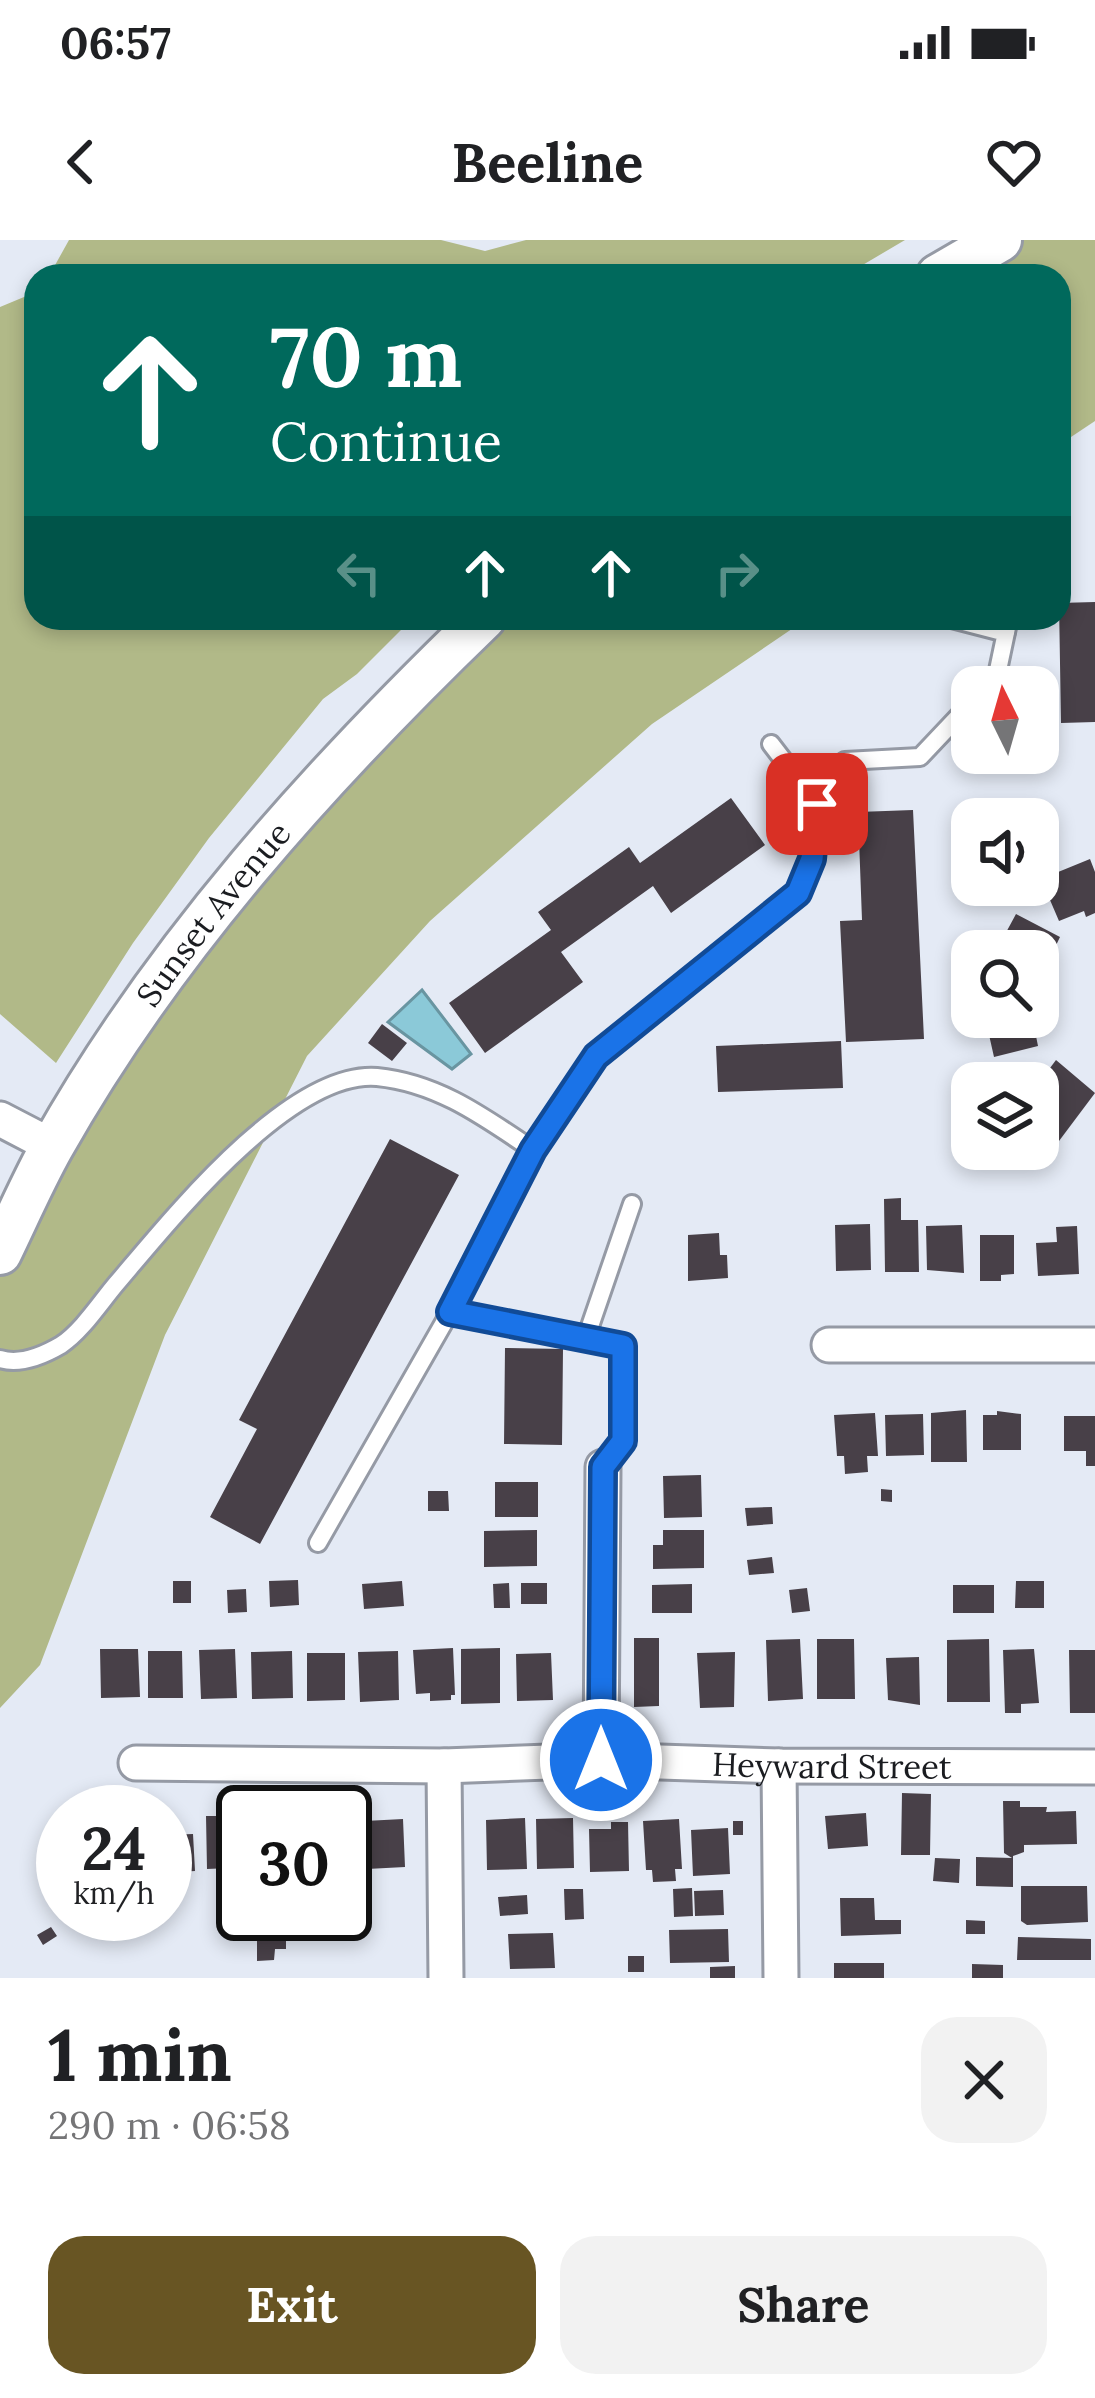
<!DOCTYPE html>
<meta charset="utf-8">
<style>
body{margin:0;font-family:Lora,serif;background:#f2f2f2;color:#202124;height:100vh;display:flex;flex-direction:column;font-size:45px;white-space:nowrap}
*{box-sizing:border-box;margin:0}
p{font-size:39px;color:#757577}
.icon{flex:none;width:66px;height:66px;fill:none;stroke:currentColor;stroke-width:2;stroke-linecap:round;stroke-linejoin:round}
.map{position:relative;height:1738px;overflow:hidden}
.details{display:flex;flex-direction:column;background:#fff;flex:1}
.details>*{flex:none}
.top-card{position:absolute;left:24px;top:24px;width:1047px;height:366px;border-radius:36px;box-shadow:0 6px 18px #0003;background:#00695c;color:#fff;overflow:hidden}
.needle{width:78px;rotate:355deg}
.fabs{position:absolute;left:951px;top:426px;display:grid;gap:24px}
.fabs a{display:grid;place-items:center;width:108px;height:108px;border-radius:24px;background:#fff;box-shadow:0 6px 18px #0003;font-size:60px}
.speed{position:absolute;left:36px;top:1545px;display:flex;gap:24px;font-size:60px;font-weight:700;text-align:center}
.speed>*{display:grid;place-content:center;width:156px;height:156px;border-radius:50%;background:#fff;box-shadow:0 6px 18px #0003;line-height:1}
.speed small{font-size:30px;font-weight:400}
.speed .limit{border:6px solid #111;border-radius:18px;background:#fff;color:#111}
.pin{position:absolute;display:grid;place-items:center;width:102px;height:102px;color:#fff;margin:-51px;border-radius:24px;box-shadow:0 6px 18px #0006}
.me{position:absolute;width:132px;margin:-66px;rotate:0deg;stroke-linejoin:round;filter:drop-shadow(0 0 9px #0008)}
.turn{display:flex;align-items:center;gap:42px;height:252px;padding:0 48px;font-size:54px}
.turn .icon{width:156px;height:156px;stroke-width:2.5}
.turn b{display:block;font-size:84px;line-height:102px}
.lanes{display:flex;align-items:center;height:114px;padding:0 48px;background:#0003;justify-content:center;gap:60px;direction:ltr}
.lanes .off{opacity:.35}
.round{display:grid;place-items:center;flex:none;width:126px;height:126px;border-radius:36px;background:#f2f2f2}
.overview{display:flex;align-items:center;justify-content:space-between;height:204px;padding:0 48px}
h1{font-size:72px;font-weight:800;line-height:90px}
.cta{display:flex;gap:24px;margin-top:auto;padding:24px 48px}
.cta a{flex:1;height:138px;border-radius:36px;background:#685523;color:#fff;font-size:48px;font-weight:800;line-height:138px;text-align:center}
.cta a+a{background:#f2f2f2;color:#202124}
.status{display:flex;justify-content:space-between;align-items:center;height:84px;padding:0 60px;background:#fff;direction:ltr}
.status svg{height:33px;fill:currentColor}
header{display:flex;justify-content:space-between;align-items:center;height:156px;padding:0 48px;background:#fff;font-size:54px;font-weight:800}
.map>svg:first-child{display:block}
.forest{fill:#b1b988}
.water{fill:#8bc9d8;stroke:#6995a1;stroke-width:3}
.building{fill:#484048}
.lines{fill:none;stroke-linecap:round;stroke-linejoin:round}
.service-casing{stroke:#959aa5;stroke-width:22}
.minor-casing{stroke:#959aa5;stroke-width:39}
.tertiary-casing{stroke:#959aa5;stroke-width:48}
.service{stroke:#fff;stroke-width:16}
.minor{stroke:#fff;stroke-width:33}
.tertiary{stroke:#fff;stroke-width:42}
.route-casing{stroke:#114b97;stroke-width:30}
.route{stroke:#1a73e8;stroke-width:21}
.labels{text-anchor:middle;stroke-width:12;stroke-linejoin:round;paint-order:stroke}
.street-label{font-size:33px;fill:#1a1c20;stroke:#fff}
</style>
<div class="status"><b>06:57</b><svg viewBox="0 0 49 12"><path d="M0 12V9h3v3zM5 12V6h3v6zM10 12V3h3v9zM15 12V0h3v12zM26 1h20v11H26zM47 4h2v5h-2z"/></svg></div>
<header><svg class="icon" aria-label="back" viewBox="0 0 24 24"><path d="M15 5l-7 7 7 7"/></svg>Beeline<svg class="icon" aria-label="heart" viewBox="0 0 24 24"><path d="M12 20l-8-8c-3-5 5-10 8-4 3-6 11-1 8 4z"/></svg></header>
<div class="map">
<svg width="1095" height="1738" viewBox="0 0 1095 1738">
<rect width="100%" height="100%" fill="#e4eaf5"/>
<path class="forest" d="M69,0H441L485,11L526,0H905L844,36H49Z
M1000,0H1095V181L1059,205V36H938Z
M36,52V378H413L357,434L323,459L209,598L133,703L56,823L0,774V67Z
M484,378H808L652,484L430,681L307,816L165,1095L40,1425L0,1468V1013L129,787Z"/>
<path class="water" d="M422,750L471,814L452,829L388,782Z"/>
<path class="building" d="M1095,362V482L1061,483L1059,363Z
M731,558L765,605L671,673L653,646L561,712L583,742L485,813L449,763L551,690L538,672L629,607L640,623Z
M913,570L924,799L846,802L840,681L862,680L858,572Z
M1090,619L1095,632V673L1086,677L1084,671L1059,681L1041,639Z
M1016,674L1060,697L1048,722L1042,719L1038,727V711H996Z
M985,777H1044L1033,781L1038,806L994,817Z
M382,784L407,803L392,821L368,803Z
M841,801L843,848L718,852L716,806Z
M1056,820L1095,853L1053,909L1038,897V844Z
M390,899L459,935L260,1304L210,1277L257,1189L239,1180Z
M901,958V980H918L919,1032H885L884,959Z
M870,984L871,1030L836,1031L835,985Z
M962,985L964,1033L927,1030L926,986Z
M1077,986L1079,1034L1038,1036L1036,1003L1057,1002L1056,987Z
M719,993L720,1015H727L728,1038L688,1041V995Z
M980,995H1014V1034L1001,1035V1041H980Z
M505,1108L563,1109L562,1205L504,1204Z
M966,1170L967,1222H931V1173Z
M997,1171L1021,1174V1210H983V1175H997Z
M875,1173L878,1216H867L868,1232L845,1234L844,1216H837L834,1175Z
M923,1174L924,1215L886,1216L885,1175Z
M1064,1176H1095V1226H1086V1211H1064Z
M701,1235L702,1277L664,1278L663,1236Z
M495,1242H538V1277H495Z
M881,1249L892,1250V1262L881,1261Z
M428,1251H448L449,1271H428Z
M772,1267L773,1284L747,1286L745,1268Z
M537,1290V1326L484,1327V1291Z
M663,1290H704V1328L653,1329V1305H663Z
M772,1317L774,1333L749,1335L747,1320Z
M298,1340L299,1365L270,1367L269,1341Z
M173,1341H191V1363H173Z
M402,1341L404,1366L364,1369L362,1344Z
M1016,1341H1044V1368H1015Z
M509,1343L510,1368H494L493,1344Z
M521,1343H547V1364H521Z
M692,1344V1373H652V1345Z
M953,1345H994V1373H953Z
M807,1348L810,1371L792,1373L789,1350Z
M246,1349L247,1372L228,1373L227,1350Z
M634,1398H659V1466L634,1467Z
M800,1399L803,1459L768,1461L766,1400Z
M817,1399H854L855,1459H817Z
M989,1399L990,1462H947V1400Z
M453,1408L455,1455H451V1460L430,1461V1453L416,1454L413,1410Z
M500,1408V1463L461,1464V1409Z
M100,1409H138L140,1457L101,1458Z
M235,1409L237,1458L201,1459L199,1410Z
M1034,1409L1039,1463L1021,1464V1473H1005L1003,1410Z
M1069,1410H1095V1473H1070Z
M148,1411H182L183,1458H148Z
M292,1411L293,1458L252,1459L251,1412Z
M398,1411L399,1460L360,1462L358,1412Z
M735,1412L734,1467L700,1468L697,1413Z
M307,1413H345V1460L307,1461Z
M551,1413L553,1460L517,1461L516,1414Z
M919,1417L920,1465L888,1460L886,1418Z
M902,1553L931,1554L930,1615H901Z
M1003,1561H1020V1567H1047L1046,1572L1076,1571L1077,1604L1024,1605V1612L1013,1616V1647L976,1646V1617L1012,1618L1004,1613Z
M866,1573L868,1606L828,1609L825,1576Z
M206,1576H229L230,1628L207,1629Z
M525,1578L527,1629L487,1630L486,1580Z
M573,1578L574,1628L537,1629L536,1579Z
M345,1579H349L351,1627H345Z
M403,1579L405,1627L367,1629L365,1581Z
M679,1579L682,1629H675L676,1641L653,1642L652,1630H646L643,1581Z
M733,1581H743V1595H733Z
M611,1582H628L629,1631L590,1632L589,1589H611Z
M728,1588L730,1634L693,1636L691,1590Z
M193,1594L195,1631L165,1633V1595Z
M935,1618L960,1619L959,1643L933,1641Z
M1021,1646H1087L1088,1682L1027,1685L1021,1681Z
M360,1647L361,1674L345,1675V1648Z
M692,1648L693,1676L674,1677L673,1649Z
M564,1649H583L584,1679L565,1680Z
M723,1650L724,1675L695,1676L694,1651Z
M527,1655L528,1674L500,1676L498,1657Z
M840,1658H874L875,1680H901V1694L841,1696Z
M966,1680L985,1681V1694H966Z
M257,1681H286V1709H275L274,1720L257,1721Z
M51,1687L57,1696L43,1705L37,1695Z
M728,1689L729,1722L670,1723L669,1690Z
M553,1693L555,1728L510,1729L508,1694Z
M1018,1697L1091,1699V1720H1017Z
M628,1716H644V1732H628Z
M834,1723H884V1738H834Z
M972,1724L1003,1725V1738H972Z
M735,1726V1738H710V1727Z"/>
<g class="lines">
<g class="service-casing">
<path id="service" d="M948,378L1006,393
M986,447L997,435L1009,378
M771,504L817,564
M450,1072L623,1106V1201L603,1227
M586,1098L632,964
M0,1119C20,1125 44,1115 61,1105C82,1091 100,1063 116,1044C169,982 289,830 377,837C438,843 484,877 533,910
M318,1303L450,1072L533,910L596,816L798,653L812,619L817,564L834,529L845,521L920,517L972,462"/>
</g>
<g class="minor-casing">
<g id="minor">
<path d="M0,879L52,906"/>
<path d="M829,1105H1095"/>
<path d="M601,1520L603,1227"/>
<path id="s1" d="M136,1523L444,1526L601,1520L779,1526L1095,1527"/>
<path d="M444,1526L446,1738"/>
<path d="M779,1526L781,1738"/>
</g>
</g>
<g class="tertiary-casing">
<g id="tertiary">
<path d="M938,36L1000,0"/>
<path id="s2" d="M0,1013C17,978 33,941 52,907C164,708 321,535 484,378"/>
</g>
</g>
<use href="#service" class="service"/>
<use href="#minor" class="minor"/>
<use href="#tertiary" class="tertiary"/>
</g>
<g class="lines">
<g class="route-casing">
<path id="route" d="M601,1520L603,1227L623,1201V1106L450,1072L533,910L596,816L798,653L812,619L817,564"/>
</g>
<use href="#route" class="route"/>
</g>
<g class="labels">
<g class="street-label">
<text dy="12" stroke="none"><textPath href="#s2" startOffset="402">Sunset Avenue</textPath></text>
<text dy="12" stroke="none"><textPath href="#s1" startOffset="696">Heyward Street</textPath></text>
</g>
</g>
</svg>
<div class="fabs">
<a><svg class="needle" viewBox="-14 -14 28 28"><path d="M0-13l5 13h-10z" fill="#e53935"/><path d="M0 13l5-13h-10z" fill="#757577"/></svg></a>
<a><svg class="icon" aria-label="sound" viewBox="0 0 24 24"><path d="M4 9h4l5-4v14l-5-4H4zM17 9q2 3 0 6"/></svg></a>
<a><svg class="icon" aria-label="search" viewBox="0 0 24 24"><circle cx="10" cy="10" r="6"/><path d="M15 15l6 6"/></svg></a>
<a><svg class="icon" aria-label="layers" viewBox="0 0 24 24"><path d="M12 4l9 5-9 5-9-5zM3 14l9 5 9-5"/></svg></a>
</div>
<div class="speed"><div>24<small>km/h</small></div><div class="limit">30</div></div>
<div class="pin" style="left:817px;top:564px;background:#d93025"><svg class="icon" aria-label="arrive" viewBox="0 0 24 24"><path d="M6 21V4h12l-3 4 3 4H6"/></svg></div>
<svg class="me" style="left:601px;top:1520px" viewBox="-20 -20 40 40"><circle r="17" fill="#1a73e8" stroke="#fff" stroke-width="3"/><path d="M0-11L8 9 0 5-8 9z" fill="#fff"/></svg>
<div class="top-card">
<div class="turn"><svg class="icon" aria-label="ahead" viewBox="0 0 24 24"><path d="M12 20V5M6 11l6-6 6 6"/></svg><div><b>70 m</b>Continue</div></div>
<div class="lanes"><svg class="icon off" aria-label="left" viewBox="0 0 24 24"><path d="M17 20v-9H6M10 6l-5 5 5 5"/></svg><svg class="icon" aria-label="ahead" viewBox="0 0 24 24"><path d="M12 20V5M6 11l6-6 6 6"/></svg><svg class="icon" aria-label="ahead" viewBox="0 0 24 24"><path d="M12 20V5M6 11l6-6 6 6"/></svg><svg class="icon off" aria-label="right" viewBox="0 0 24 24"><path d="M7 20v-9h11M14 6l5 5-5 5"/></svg></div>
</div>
</div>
<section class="details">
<div class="overview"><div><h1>1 min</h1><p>290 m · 06:58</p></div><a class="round"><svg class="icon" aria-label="close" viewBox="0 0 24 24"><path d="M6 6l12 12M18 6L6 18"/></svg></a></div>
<div class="cta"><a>Exit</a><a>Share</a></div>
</section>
